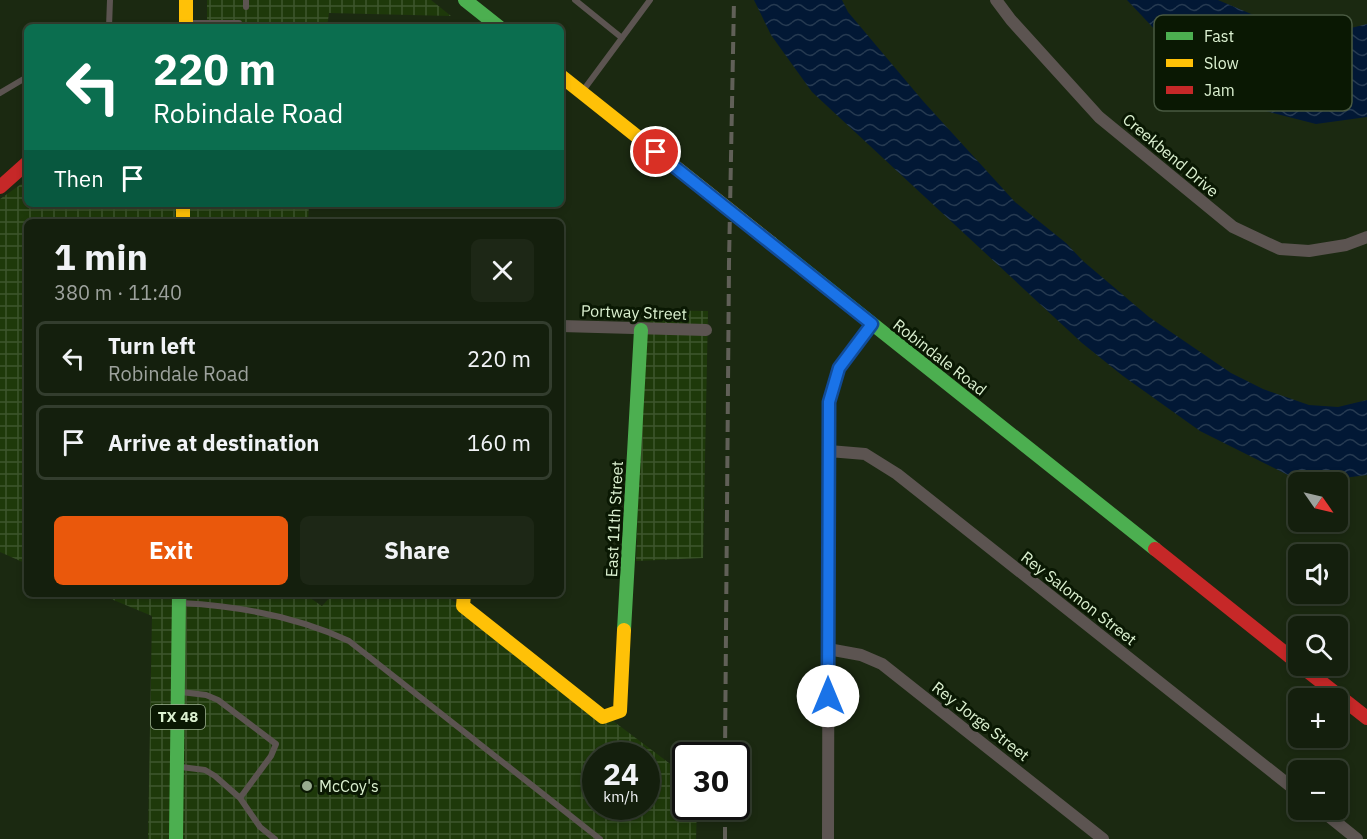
<!DOCTYPE html>
<meta charset="utf-8">
<style>
body{margin:0;font-family:"IBM Plex Sans",sans-serif;background:#1d2716;color:#f1f3f6;height:100vh;display:flex;flex-direction:column;font-size:22px;white-space:nowrap}
*{box-sizing:border-box;margin:0}
p{font-size:20px;color:#9da29d}
.icon{flex:none;width:33px;height:33px;fill:none;stroke:currentColor;stroke-width:2;stroke-linecap:round;stroke-linejoin:round}
.map{position:relative;flex:1;overflow:hidden}
.details{position:absolute;left:24px;top:219px;width:540px;height:378px;display:flex;flex-direction:column;background:#141f0d;border-radius:9px;box-shadow:0 3px 9px #0003,0 0 0 2px #333d2e}
.details>*{flex:none}
.guide{position:absolute;left:24px;top:24px;width:540px;height:183px;border-radius:9px;box-shadow:0 3px 9px #0003,0 0 0 2px #333d2e;background:#0b6e4f;color:#fff;overflow:hidden}
.needle{width:39px;rotate:124deg}
.fabs{position:absolute;left:1288px;top:472px;display:grid;gap:12px}
.fabs a{display:grid;place-items:center;width:60px;height:60px;border-radius:9px;background:#141f0d;box-shadow:0 3px 9px #0003,0 0 0 2px #333d2e;font-size:30px}
.speed{position:absolute;left:582px;top:742px;display:flex;gap:12px;font-size:30px;font-weight:700;text-align:center}
.speed>*{display:grid;place-content:center;width:78px;height:78px;border-radius:50%;background:#141f0d;box-shadow:0 3px 9px #0003,0 0 0 2px #333d2e;line-height:1}
.speed small{font-size:15px;font-weight:400}
.speed .limit{border:3px solid #111;border-radius:9px;background:#fff;color:#111}
.pin{position:absolute;display:grid;place-items:center;width:51px;height:51px;color:#fff;margin:-26px;border:3px solid #fff;border-radius:50%;box-shadow:0 2px 6px #0007}
.me{position:absolute;width:66px;margin:-33px;rotate:0deg;stroke-linejoin:round;filter:drop-shadow(0 0 4px #0008)}
.turn{display:flex;align-items:center;gap:21px;height:126px;padding:0 30px;font-size:27px}
.turn .icon{width:78px;height:78px;stroke-width:2.5}
.turn b{display:block;font-size:42px;line-height:51px}
.then{display:flex;align-items:center;height:57px;padding:0 30px;background:#0003;gap:12px;font-size:22px}
.round{display:grid;place-items:center;flex:none;width:63px;height:63px;border-radius:9px;background:#1d2716}
.headline{display:flex;align-items:center;justify-content:space-between;height:102px;padding:0 30px}
h1{font-size:36px;font-weight:700;line-height:45px}
.button{display:flex;gap:12px;margin-top:auto;padding:12px 30px}
.button a{flex:1;height:69px;border-radius:9px;background:#ea580c;color:#fff;font-size:24px;font-weight:700;line-height:69px;text-align:center}
.button a+a{background:#1d2716;color:#f1f3f6}
ul{padding:0;list-style:none}
li{display:flex;align-items:center;gap:18px;height:75px;margin:0 12px 9px;padding:0 18px;border:3px solid #333d2e;border-radius:9px}
li div{flex:1}
li b{display:block;font-size:22px}
li em{font-style:normal}
.map>svg:first-child{display:block}
.industrial{fill:url(#industrial-grid);fill-rule:evenodd}
.water{fill:url(#water-waves)}
.lines{fill:none;stroke-linecap:round;stroke-linejoin:round}
.lane{stroke:#5c5451;stroke-width:6}
.street{stroke:#5c5451;stroke-width:12}
.fast{stroke:#4caf50;stroke-width:14}
.slow{stroke:#ffc107;stroke-width:14}
.jam{stroke:#c62828;stroke-width:14}
.rail{stroke:#616058;stroke-width:4;stroke-dasharray:12 6;stroke-linecap:butt}
.route-casing{stroke:#114b97;stroke-width:15}
.route{stroke:#1a73e8;stroke-width:10}
.poi-dot{fill:#98ab8e;stroke:#0a1803;stroke-width:2}
.labels{text-anchor:middle;stroke-width:6;stroke-linejoin:round;paint-order:stroke}
.shield{fill:#0a1803;stroke:#9db093;stroke-width:1.5}
.shield-label{font-size:15px;font-weight:bold;fill:#dcf1d1}
.street-label{font-size:16px;fill:#dcf1d1;stroke:#0a1803}
.poi-label{font-size:16px;fill:#dcf1d1;stroke:#0a1803;text-anchor:start}
.key{fill:#0a1803;stroke:#495941;stroke-width:1.5}
.key-label{font-size:16px;fill:#dcf1d1}
</style>
<div class="map">
<svg width="1367" height="839" viewBox="0 0 1367 839">
<defs>
<pattern id="industrial-grid" width="8" height="8" patternUnits="userSpaceOnUse" patternTransform="scale(1.5)"><rect width="8" height="8" fill="#1e390a"/><path d="M0 4h8M4 0v8" fill="none" stroke="#3e562d"/></pattern>
<pattern id="water-waves" width="16" height="10" patternUnits="userSpaceOnUse" patternTransform="scale(1.5)"><rect width="16" height="10" fill="#021835"/><path d="M0 5q4-4 8 0t8 0" fill="none" stroke="#263a51"/></pattern>
</defs>
<rect width="100%" height="100%" fill="#1b2911"/>
<path class="industrial" d="M207,0H431L451,16L329,13L327,27H207Z
M27,180V204H309L308,222H27V564L0,552V199Z
M645,310L708,311L703,558L636,561Z
M99,594H304L322,606L333,594H444L685,775L686,807H697L696,839H148L152,616ZM596,756H646V807H596Z"/>
<path class="water" d="M754,0H842L848,12L923,101L1015,202L1066,243L1083,261L1149,317L1231,373L1263,389L1309,405L1338,407L1367,400V475L1304,483L1200,431L1123,376L1082,343L812,92L771,35Z
M1127,0H1218L1287,29L1343,30L1367,24V117L1316,124L1254,108L1193,70Z"/>
<g class="lines">
<path class="lane" d="M575,0L622,38
M246,7V0
M190,23H239V27
M109,27L110,0
M582,92L650,0
M0,93L27,77
M182,603C239,606 297,617 349,641L600,839
M181,692L206,695L218,700L276,744L271,756L240,798
M181,767L205,770L215,776L240,798L260,827L275,839"/>
<path class="street" d="M996,0L1011,20L1099,117L1233,227L1280,249L1309,251L1346,245L1367,237
M561,326L706,330
M829,451L865,454L897,474L1299,793
M828,649L861,655L882,664L1103,839
M1321,810L1357,839
M828,839L829,402L839,368L872,324"/>
<path class="fast" d="M465,0L499,27
M771,243L1155,549
M624,630L641,330
M176,839L179,594"/>
<path class="slow" d="M186,0V27
M561,76L771,243
M183,204V222
M464,594L463,606L603,717L620,711L624,630"/>
<path class="jam" d="M0,187L27,163
M1155,549L1299,664
M1301,666L1367,718"/>
<path class="rail" d="M725,756L729,262L734,0
M725,839V807"/>
</g>
<g class="lines">
<g class="route-casing">
<path id="route" d="M656,152L872,324L839,368L829,402L828,696"/>
</g>
<use href="#route" class="route"/>
</g>
<circle class="poi-dot" cx="307" cy="786" r="6"/>
<g class="labels">
<rect class="shield" x="151" y="705" width="54" height="24" rx="4.5"/>
<g class="shield-label">
<text x="178" y="722">TX 48</text>
</g>
<g class="street-label">
<text transform="translate(1171 155) rotate(40)" y="6">Creekbend Drive</text>
<text transform="translate(634 312) rotate(2)" y="6">Portway Street</text>
<text transform="translate(940 357) rotate(38)" y="6">Robindale Road</text>
<text transform="translate(614 519) rotate(-87)" y="6">East 11th Street</text>
<text transform="translate(1079 598) rotate(38)" y="6">Rey Salomon Street</text>
<text transform="translate(981 721) rotate(38)" y="6">Rey Jorge Street</text>
</g>
<g class="poi-label">
<text x="319" y="792">McCoy's</text>
</g>
</g>
<rect x="1154" y="15" width="198" height="96" rx="9" class="key"/>
<rect x="1166" y="32" width="27" height="8" fill="#4caf50"/>
<rect x="1166" y="59" width="27" height="8" fill="#ffc107"/>
<rect x="1166" y="86" width="27" height="8" fill="#c62828"/>
<g class="key-label">
<text x="1204" y="42">Fast</text>
<text x="1204" y="69">Slow</text>
<text x="1204" y="96">Jam</text>
</g>
</svg>
<div class="fabs">
<a><svg class="needle" viewBox="-14 -14 28 28"><path d="M0-13l5 13h-10z" fill="#e53935"/><path d="M0 13l5-13h-10z" fill="#9da29d"/></svg></a>
<a><svg class="icon" aria-label="sound" viewBox="0 0 24 24"><path d="M4 9h4l5-4v14l-5-4H4zM17 9q2 3 0 6"/></svg></a>
<a><svg class="icon" aria-label="search" viewBox="0 0 24 24"><circle cx="10" cy="10" r="6"/><path d="M15 15l6 6"/></svg></a>
<a>+</a>
<a>−</a>
</div>
<div class="speed"><div>24<small>km/h</small></div><div class="limit">30</div></div>
<div class="pin" style="left:656px;top:152px;background:#d93025"><svg class="icon" aria-label="arrive" viewBox="0 0 24 24"><path d="M6 21V4h12l-3 4 3 4H6"/></svg></div>
<svg class="me" style="left:828px;top:696px" viewBox="-20 -20 40 40"><circle r="19" fill="#fff"/><path d="M0-13L10 11 0 6-10 11z" fill="#1a73e8"/></svg>
<div class="guide">
<div class="turn"><svg class="icon" aria-label="left" viewBox="0 0 24 24"><path d="M17 20v-9H6M10 6l-5 5 5 5"/></svg><div><b>220 m</b>Robindale Road</div></div>
<div class="then">Then<svg class="icon" aria-label="arrive" viewBox="0 0 24 24"><path d="M6 21V4h12l-3 4 3 4H6"/></svg></div>
</div>
<section class="details">
<div class="headline"><div><h1>1 min</h1><p>380 m · 11:40</p></div><a class="round"><svg class="icon" aria-label="close" viewBox="0 0 24 24"><path d="M6 6l12 12M18 6L6 18"/></svg></a></div>
<ul>
<li><svg class="icon" aria-label="left" viewBox="0 0 24 24"><path d="M17 20v-9H6M10 6l-5 5 5 5"/></svg><div><b>Turn left</b><p>Robindale Road</p></div><em>220 m</em></li>
<li><svg class="icon" aria-label="arrive" viewBox="0 0 24 24"><path d="M6 21V4h12l-3 4 3 4H6"/></svg><div><b>Arrive at destination</b></div><em>160 m</em></li>
</ul>
<div class="button"><a>Exit</a><a>Share</a></div>
</section>
</div>
